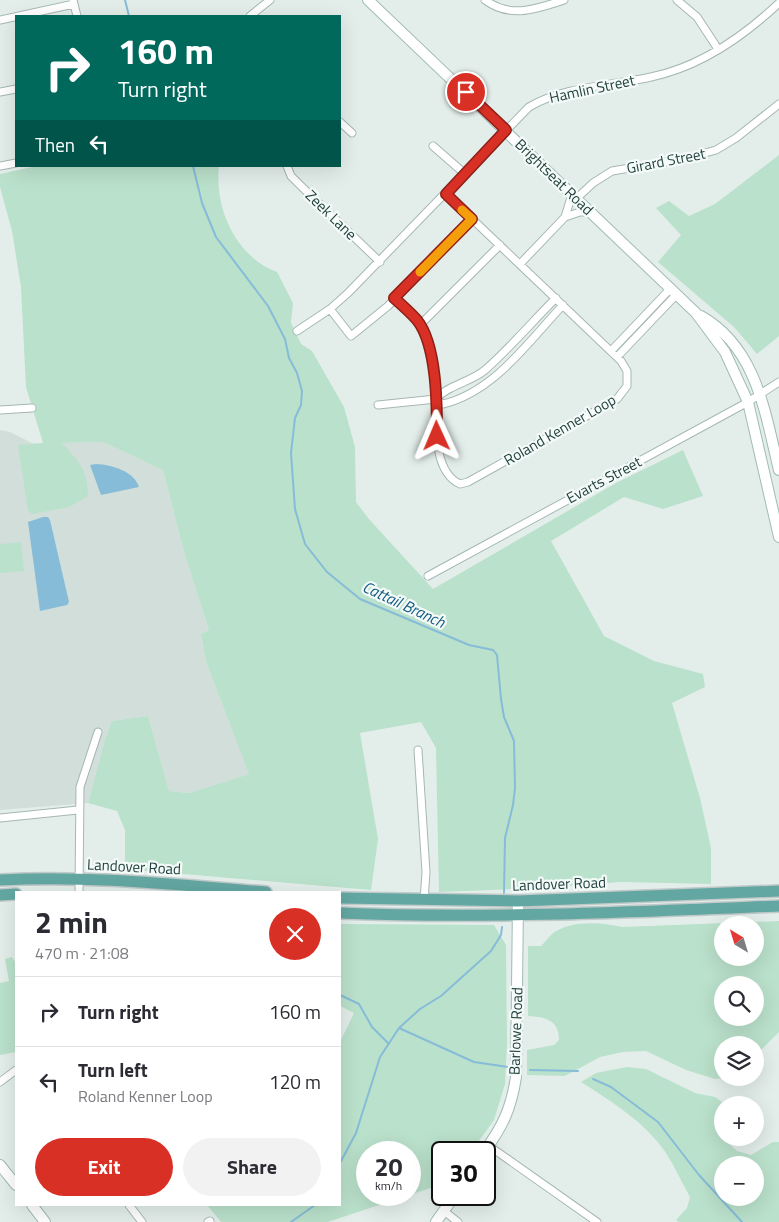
<!DOCTYPE html>
<meta charset="utf-8">
<style>
body{margin:0;font-family:"Titillium Web",sans-serif;background:#f2f2f3;color:#2b2b33;height:100vh;display:flex;flex-direction:column;font-size:19px;white-space:nowrap}
*{box-sizing:border-box;margin:0}
p{font-size:16px;color:#7c7c81}
.icon{flex:none;width:28px;height:28px;fill:none;stroke:currentColor;stroke-width:2;stroke-linecap:round;stroke-linejoin:round}
.map{position:relative;flex:1;overflow:hidden}
.sheet{position:absolute;left:15px;top:891px;width:326px;height:315px;display:flex;flex-direction:column;background:#fff;border-radius:0px;box-shadow:0 5px 20px #0002}
.sheet>*{flex:none}
.banner{position:absolute;left:15px;top:15px;width:326px;height:152px;border-radius:0px;box-shadow:0 5px 20px #0002;background:#00695c;color:#fff;overflow:hidden}
.needle{width:32px;rotate:322deg}
.fabs{position:absolute;left:714px;top:916px;display:grid;gap:10px}
.fabs a{display:grid;place-items:center;width:50px;height:50px;border-radius:50%;background:#fff;box-shadow:0 5px 20px #0002;font-size:25px}
.speed{position:absolute;left:356px;top:1141px;display:flex;gap:10px;font-size:25px;font-weight:700;text-align:center}
.speed>*{display:grid;place-content:center;width:65px;height:65px;border-radius:50%;background:#fff;box-shadow:0 5px 20px #0002;line-height:1}
.speed small{font-size:12px;font-weight:400}
.speed .limit{border:2px solid #111;border-radius:8px;background:#fff;color:#111}
.pin{position:absolute;display:grid;place-items:center;width:42px;height:42px;color:#fff;margin:-21px;border:2px solid #fff;border-radius:50%;box-shadow:0 1px 5px #0007}
.me{position:absolute;width:55px;margin:-28px;rotate:359deg;stroke-linejoin:round;filter:drop-shadow(0 0 4px #0008)}
.turn{display:flex;align-items:center;gap:18px;height:105px;padding:0 20px;font-size:22px}
.turn .icon{width:65px;height:65px;stroke-width:2.5}
.turn b{display:block;font-size:35px;line-height:42px}
.then{display:flex;align-items:center;height:48px;padding:0 20px;background:#0003;gap:10px;font-size:19px}
.round{display:grid;place-items:center;flex:none;width:52px;height:52px;border-radius:26px;background:#f2f2f3}
.headline{display:flex;align-items:center;justify-content:space-between;height:85px;padding:0 20px}
h1{font-size:30px;font-weight:700;line-height:38px}
.action{display:flex;gap:10px;margin-top:auto;padding:10px 20px}
.action a{flex:1;height:58px;border-radius:30px;background:#d93025;color:#fff;font-size:20px;font-weight:700;line-height:58px;text-align:center}
.action a+a{background:#f2f2f3;color:#2b2b33}
ul{padding:0;list-style:none}
li{display:flex;align-items:center;gap:15px;height:70px;padding:0 20px;border-top:1px solid #e1e1e2}
li div{flex:1}
li b{display:block;font-size:19px}
li em{font-style:normal}
.map>svg:first-child{display:block}
.built{fill:#d1deda}
.green{fill:#bae1cb;fill-rule:evenodd}
.water{fill:#86bcd8}
.lines{fill:none;stroke-linecap:round;stroke-linejoin:round}
.stream{stroke:#86bcd8;stroke-width:2}
.street-casing{stroke:#a5b7b4;stroke-width:9}
.secondary-casing{stroke:#a0bbb6;stroke-width:12}
.primary-casing{stroke:#c1cac9;stroke-width:14}
.street{stroke:#fff;stroke-width:7}
.secondary{stroke:#fff;stroke-width:10}
.primary{stroke:#63a7a2;stroke-width:11}
.route-casing{stroke:#8d1f18;stroke-width:12}
.route{stroke:#d93025;stroke-width:9}
.slow{stroke:#f59e0b;stroke-width:9}
.labels{text-anchor:middle;stroke-width:4.5;stroke-linejoin:round;paint-order:stroke}
.street-label{font-size:15px;fill:#21413e;stroke:#f4faf8}
.water-label{font-size:16px;font-style:italic;fill:#155d83;stroke:#f4faf8}
</style>
<div class="map">
<svg width="779" height="1222" viewBox="0 0 779 1222">
<rect width="100%" height="100%" fill="#e3eeeb"/>
<path class="built" d="M0,430L10,432L34,444L103,442L163,470L184,552L209,630L201,634L206,662L249,774L189,793L169,791L148,716L112,721L104,743L88,803L0,810Z"/>
<path class="green" d="M779,155V336L757,354L734,327L658,262L681,235L656,208L669,201L689,216L715,204Z
M37,166H219C214,208 236,257 277,272L293,303L291,323L301,344L312,351L344,407L355,447L356,502L368,518L433,589L616,483L683,450L703,496L663,509L624,497L551,541L604,636L654,661L703,674L705,687L672,703L700,798L711,848V884L621,882L538,888L439,892L436,748L421,722L360,733L378,839L371,890L125,869V830L117,811L88,803L104,743L112,721L148,716L169,791L189,793L249,774L206,662L201,634L209,630L184,552L163,470L103,442L62,443C80,464 87,467 88,496L69,507L32,514L28,510L18,445L43,443L26,387L21,287L12,231L0,187V174Z
M21,542L24,571L0,573V544Z
M779,921V1032L755,1056V1045H722L724,1078L715,1079L686,1070L646,1051L623,1052L600,1057L565,1076L527,1075V1050L554,1045L559,1040C559,1020 546,1017 528,1016V946H541C545,942 548,938 552,934C570,920 600,922 622,927ZM722,925H755V958H722ZM722,985H755V1018H722Z
M340,924L494,925L506,945L507,1044L505,1084L494,1120L471,1152H442V1184L410,1195V1152H368V1195H409L328,1222H221L207,1205H340V1042L354,1013L340,1006Z
M12,957L16,964V1052L0,1055V983L9,981L5,959Z
M627,1067L646,1069L695,1093L715,1097L726,1105H722V1138L737,1151L751,1155L773,1142H779V1222H679L676,1220L687,1208L690,1197C682,1183 675,1167 666,1153C646,1123 611,1101 581,1082L596,1073ZM722,1165H755V1198H722Z"/>
<path class="water" d="M96,464C112,465 134,471 139,487L101,495L90,465Z
M43,517H48L50,520L69,602L67,605L40,611L28,522Z"/>
<g class="lines">
<path class="stream" d="M125,0L129,16
M193,166L202,203L216,237L268,306L285,339L289,358L297,373L302,391L301,405L295,418L291,453L295,509L305,544L327,572L360,599L469,645L493,650L497,655L501,699L504,717L514,741L515,788L513,805L505,838L504,893
M340,995L359,1004L372,1027L389,1044
M399,1028L474,1062L508,1067
M530,1070L578,1071
M593,1079L611,1087L658,1122L699,1175L742,1222
M340,1163L356,1133L380,1057L399,1028L420,1009L441,996L491,951L501,935L502,927
M291,1222L315,1205"/>
<g class="street-casing">
<path id="street" d="M73,0L77,16
M485,0C511,19 536,9 564,0
M677,0L697,17L718,49
M250,16L270,0
M0,20L74,4
M0,92L16,89
M340,122L352,133
M433,146L465,174
M0,166L16,163
M287,166L291,176L301,186L380,262
M577,198L593,183L612,171L684,159L716,150L736,138L779,104
M565,217L572,194
M520,264L565,217L580,212H591
M394,299C403,307 415,315 420,326C429,344 435,365 436,385C438,412 429,470 460,484L468,482L617,399L627,386V371L621,361L446,194
M330,309L351,336L388,306L472,219
M420,325L500,245
M297,331L330,309L348,293L529,107C565,86 611,86 651,77C699,67 744,36 779,3
M611,351L671,288
M617,357L677,294
M436,399C446,386 471,382 485,370C510,348 532,322 556,298
M378,405L436,399L443,404C494,392 529,341 563,305
M0,410L32,408
M428,576L748,402L779,382
M418,750L426,872L424,901
M0,818L78,810
M79,892L80,787L98,732
M0,1082L16,1070
M489,1146L597,1222
M129,1205L142,1222
M444,1211L458,1222
M208,1222L210,1221"/>
</g>
<g class="secondary-casing">
<path id="secondary" d="M368,0L696,313L725,352L748,402L779,537
M701,316C757,348 765,413 779,470
M484,1152C503,1126 511,1109 516,1077L518,901
M0,1165L16,1185
M32,1205L45,1222
M436,1222L455,1195"/>
</g>
<g class="primary-casing">
<path id="primary" d="M0,880C89,875 178,885 266,892
M0,895L16,894
M340,898L518,901L779,891
M340,913C487,919 633,912 779,906"/>
</g>
<use href="#street" class="street"/>
<use href="#secondary" class="secondary"/>
<use href="#primary" class="primary"/>
</g>
<g class="lines">
<g class="route-casing">
<path id="route" d="M437,436C437,405 437,345 417,320C410,312 402,305 394,298L472,219L446,194L506,130L466,92"/>
</g>
<use href="#route" class="route"/>
<path class="slow" d="M420,272L472,219L462,210"/>
</g>
<g class="labels">
<g class="street-label">
<text transform="translate(592 89) rotate(-12)" y="5">Hamlin Street</text>
<text transform="translate(666 161) rotate(-11)" y="5">Girard Street</text>
<text transform="translate(554 177) rotate(44)" y="5">Brightseat Road</text>
<text transform="translate(331 215) rotate(44)" y="5">Zeek Lane</text>
<text transform="translate(560 430) rotate(-30)" y="5">Roland Kenner Loop</text>
<text transform="translate(604 480) rotate(-28)" y="5">Evarts Street</text>
<text transform="translate(134 867) rotate(3)" y="5">Landover Road</text>
<text transform="translate(559 884) rotate(-2)" y="5">Landover Road</text>
<text transform="translate(516 1031) rotate(-88)" y="5">Barlowe Road</text>
</g>
<g class="water-label">
<text transform="translate(404 604) rotate(25)" y="6">Cattail Branch</text>
</g>
</g>
</svg>
<div class="fabs">
<a><svg class="needle" viewBox="-14 -14 28 28"><path d="M0-13l5 13h-10z" fill="#e53935"/><path d="M0 13l5-13h-10z" fill="#7c7c81"/></svg></a>
<a><svg class="icon" aria-label="search" viewBox="0 0 24 24"><circle cx="10" cy="10" r="6"/><path d="M15 15l6 6"/></svg></a>
<a><svg class="icon" aria-label="layers" viewBox="0 0 24 24"><path d="M12 4l9 5-9 5-9-5zM3 14l9 5 9-5"/></svg></a>
<a>+</a>
<a>−</a>
</div>
<div class="speed"><div>20<small>km/h</small></div><div class="limit">30</div></div>
<div class="pin" style="left:466px;top:92px;background:#d93025"><svg class="icon" aria-label="arrive" viewBox="0 0 24 24"><path d="M6 21V4h12l-3 4 3 4H6"/></svg></div>
<svg class="me" style="left:437px;top:436px" viewBox="-20 -20 40 40"><path d="M0-17L14 15 0 8-14 15z" fill="#d93025" stroke="#fff" stroke-width="4"/></svg>
<div class="banner">
<div class="turn"><svg class="icon" aria-label="right" viewBox="0 0 24 24"><path d="M7 20v-9h11M14 6l5 5-5 5"/></svg><div><b>160 m</b>Turn right</div></div>
<div class="then">Then<svg class="icon" aria-label="left" viewBox="0 0 24 24"><path d="M17 20v-9H6M10 6l-5 5 5 5"/></svg></div>
</div>
<section class="sheet">
<div class="headline"><div><h1>2 min</h1><p>470 m · 21:08</p></div><a class="round" style="background:#d93025;color:#fff"><svg class="icon" aria-label="close" viewBox="0 0 24 24"><path d="M6 6l12 12M18 6L6 18"/></svg></a></div>
<ul>
<li><svg class="icon" aria-label="right" viewBox="0 0 24 24"><path d="M7 20v-9h11M14 6l5 5-5 5"/></svg><div><b>Turn right</b></div><em>160 m</em></li>
<li><svg class="icon" aria-label="left" viewBox="0 0 24 24"><path d="M17 20v-9H6M10 6l-5 5 5 5"/></svg><div><b>Turn left</b><p>Roland Kenner Loop</p></div><em>120 m</em></li>
</ul>
<div class="action"><a>Exit</a><a>Share</a></div>
</section>
</div>
